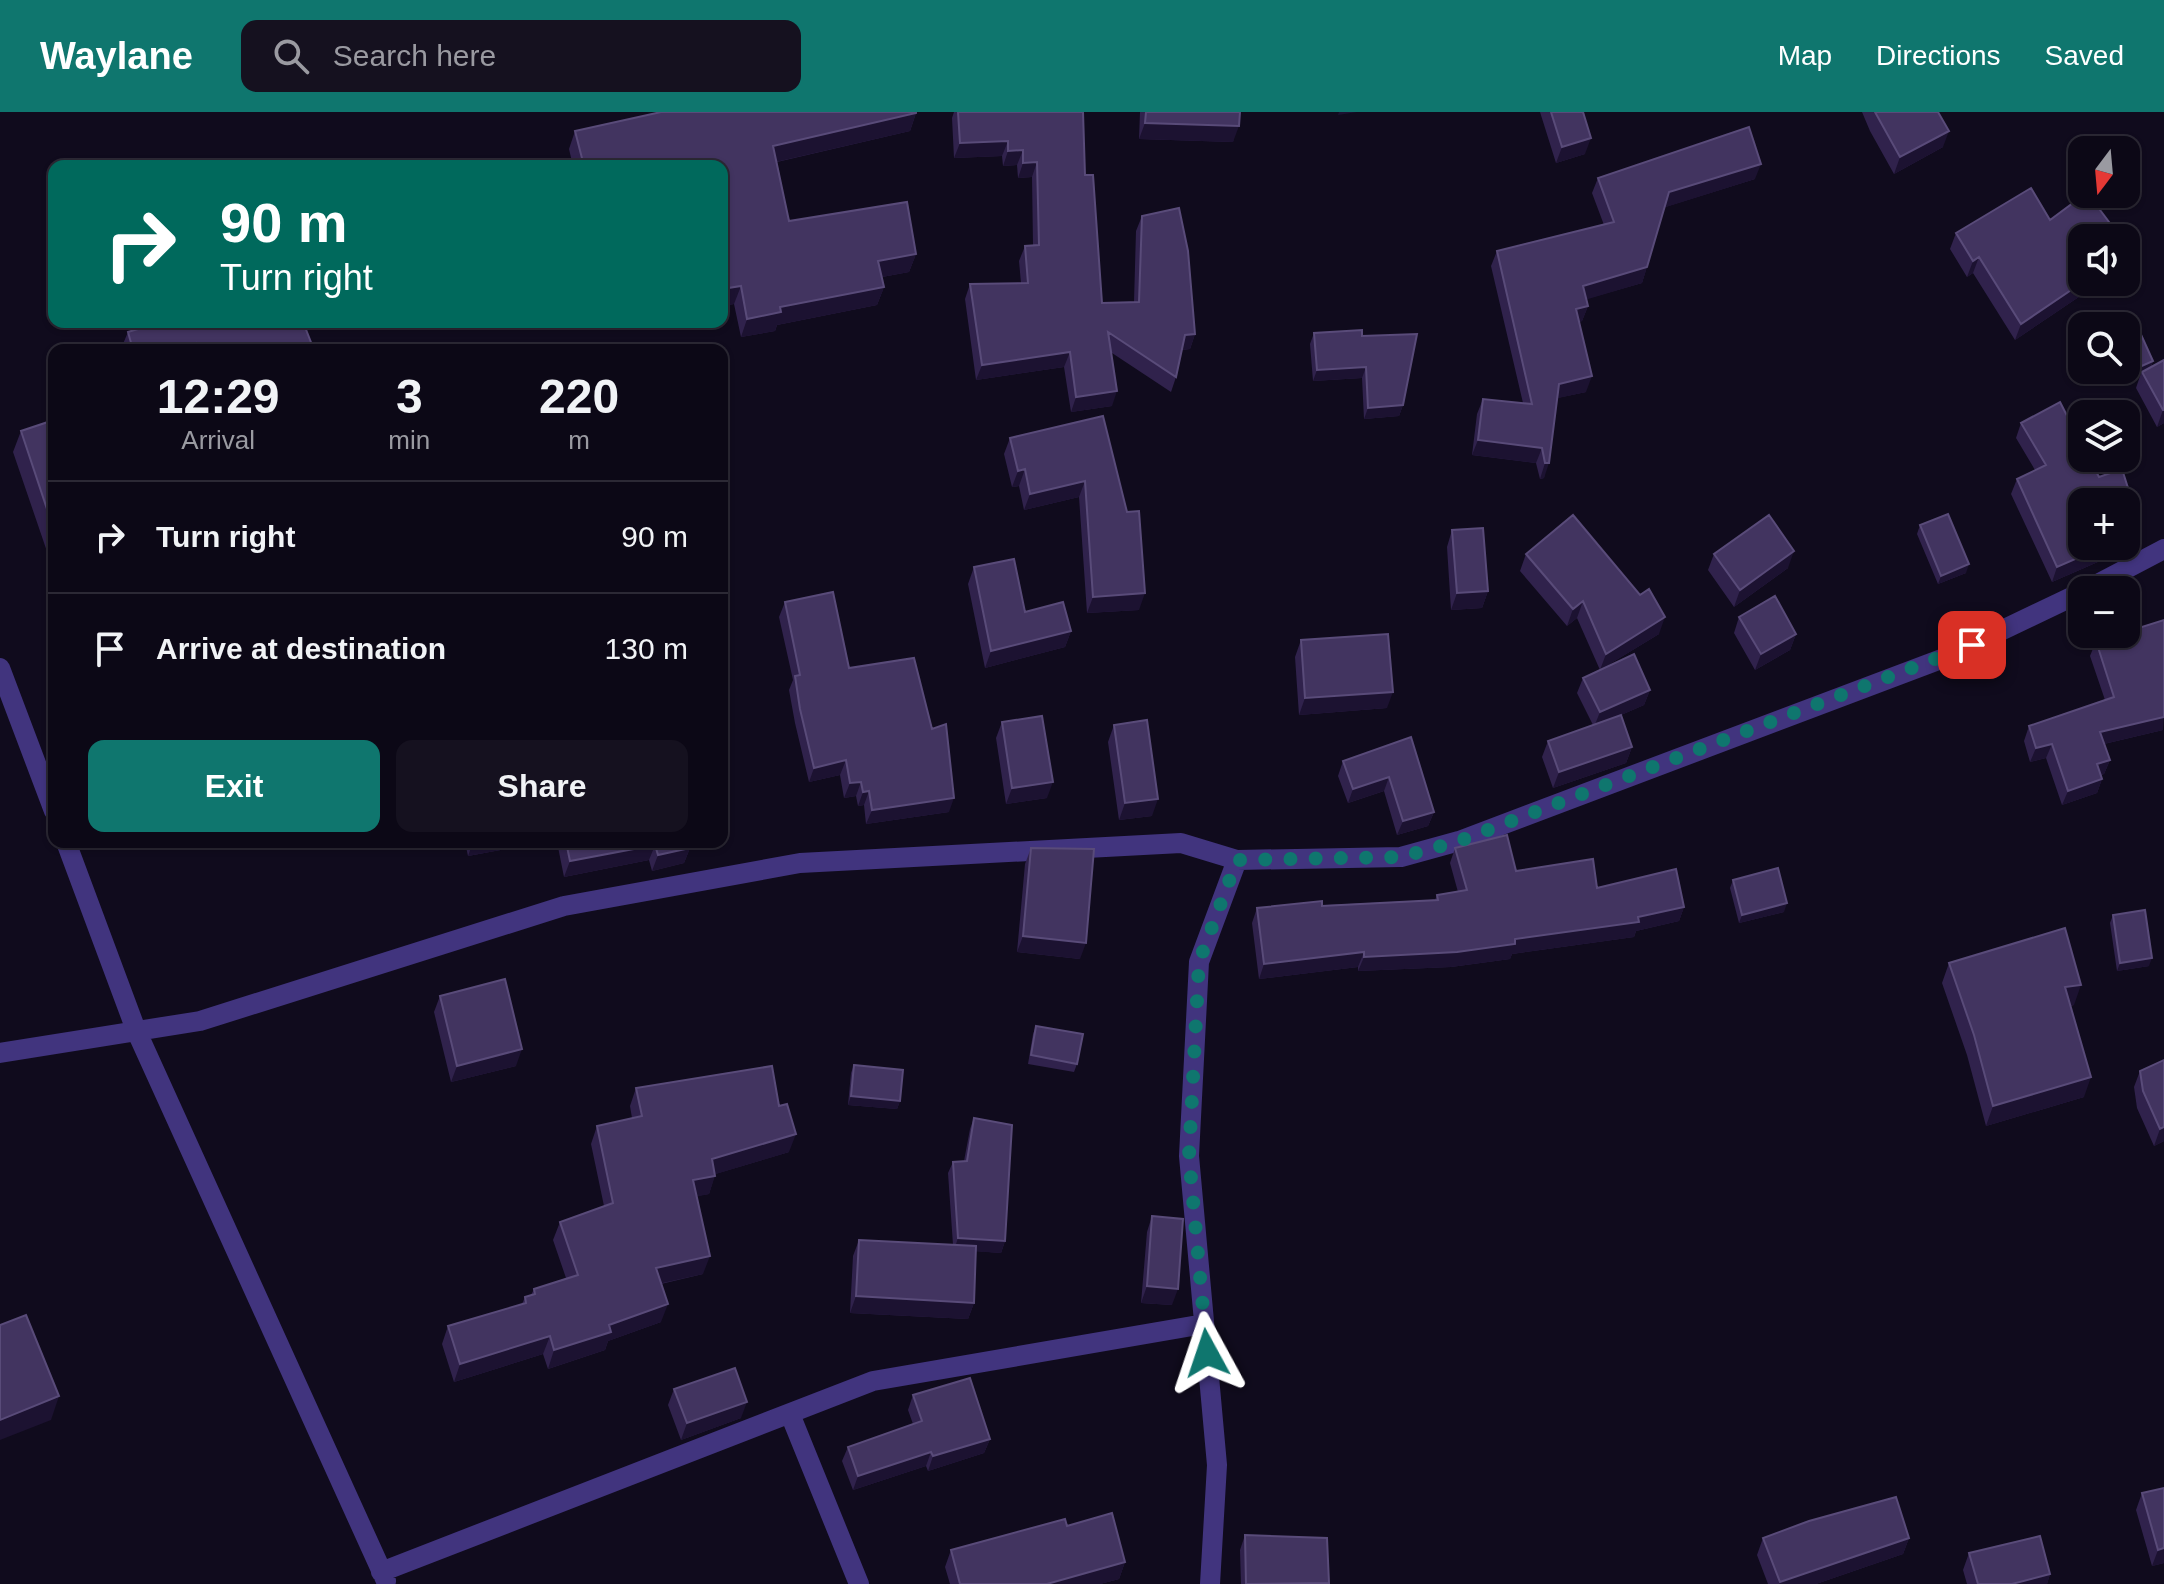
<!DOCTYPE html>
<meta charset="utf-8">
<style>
body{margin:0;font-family:Helvetica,sans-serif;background:#15111f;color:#f1f3f6;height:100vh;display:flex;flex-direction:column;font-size:30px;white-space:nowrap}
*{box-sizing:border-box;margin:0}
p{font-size:26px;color:#9a9aa1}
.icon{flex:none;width:44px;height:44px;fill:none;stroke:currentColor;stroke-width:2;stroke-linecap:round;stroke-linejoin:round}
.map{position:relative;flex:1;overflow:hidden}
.details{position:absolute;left:48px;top:232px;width:680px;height:504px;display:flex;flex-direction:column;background:#0c0816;border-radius:16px;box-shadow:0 2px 6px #0004,0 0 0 2px #2c2935}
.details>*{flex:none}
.guide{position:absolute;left:48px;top:48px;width:680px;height:168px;border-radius:16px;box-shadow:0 2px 6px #0004,0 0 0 2px #2c2935;background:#00695c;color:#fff;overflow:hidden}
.needle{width:52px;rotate:196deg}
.controls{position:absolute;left:2068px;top:24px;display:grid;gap:16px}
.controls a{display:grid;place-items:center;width:72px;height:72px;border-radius:16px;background:#0c0816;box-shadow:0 2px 6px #0004,0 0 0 2px #2c2935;font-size:40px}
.pin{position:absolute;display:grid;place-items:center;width:68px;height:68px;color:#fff;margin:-34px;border-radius:16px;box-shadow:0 4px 12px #0006}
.me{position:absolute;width:88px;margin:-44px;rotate:355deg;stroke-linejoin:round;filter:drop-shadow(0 0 6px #0008)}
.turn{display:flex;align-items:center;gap:28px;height:168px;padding:0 40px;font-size:36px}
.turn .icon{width:104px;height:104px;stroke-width:2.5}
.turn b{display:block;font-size:56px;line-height:68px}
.eta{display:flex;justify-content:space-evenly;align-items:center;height:136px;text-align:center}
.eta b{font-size:48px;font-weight:600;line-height:56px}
.cta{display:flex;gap:16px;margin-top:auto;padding:16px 40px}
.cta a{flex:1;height:92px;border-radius:16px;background:#0f766e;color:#fff;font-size:32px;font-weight:600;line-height:92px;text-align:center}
.cta a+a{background:#15111f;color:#f1f3f6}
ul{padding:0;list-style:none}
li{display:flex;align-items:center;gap:24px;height:112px;padding:0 40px;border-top:2px solid #2c2935}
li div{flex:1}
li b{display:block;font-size:30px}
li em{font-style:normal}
header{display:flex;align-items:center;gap:48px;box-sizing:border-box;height:112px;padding:0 40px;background:#0f766e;color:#fff}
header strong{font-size:38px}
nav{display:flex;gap:44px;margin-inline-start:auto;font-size:28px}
.search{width:560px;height:72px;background:#15111f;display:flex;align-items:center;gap:20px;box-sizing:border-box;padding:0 28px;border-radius:16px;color:#9a9aa1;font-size:30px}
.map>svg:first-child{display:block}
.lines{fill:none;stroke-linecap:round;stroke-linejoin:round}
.street{stroke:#41347e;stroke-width:20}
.wall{fill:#30224c}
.shaded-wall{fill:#1c1231}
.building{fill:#423460;stroke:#594b79;stroke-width:2}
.route{stroke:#0f766e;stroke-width:14;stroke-dasharray:0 25.2}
</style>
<header>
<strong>Waylane</strong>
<div class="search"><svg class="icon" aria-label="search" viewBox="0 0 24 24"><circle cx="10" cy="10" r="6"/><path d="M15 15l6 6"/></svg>Search here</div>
<nav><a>Map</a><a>Directions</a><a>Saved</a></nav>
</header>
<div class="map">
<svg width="2164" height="1472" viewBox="0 0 2164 1472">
<rect width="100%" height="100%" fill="#100b1d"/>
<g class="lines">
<path class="street" d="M2086,478L2164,437
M0,556L54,699
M66,730L136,918L386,1469
M0,941L200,909L564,794L800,751L1181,731L1237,748L1401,745L1459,729L1944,546L2082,480
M790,1302L859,1472
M381,1460L873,1269L1204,1212
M1210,1472L1217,1353L1189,1044L1199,850L1237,748"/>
</g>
<path class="wall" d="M954,0H1083L1085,63L1102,191L1134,190L1136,119L1142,104L1195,222L1190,237L1182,238L1176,265L1171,280L1112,241V294L1071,300L1064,255L976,268L965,187L970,172L1021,171L1019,149L1025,134H1033L1032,65L1018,66L1017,53L1003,54L1002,44L954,46L952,6Z
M1140,0H1240L1233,30L1139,27Z
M1540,0H1583L1585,42L1556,51Z
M1862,0H1938L1943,35L1894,62L1870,19Z
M916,1L910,19L777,50L789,109L916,142L909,160L882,165L884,175L877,193L777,213L775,219L741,225L734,192L722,194V54H573L569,37L575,19Z
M1598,66L1755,67L1665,95L1642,171L1586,187L1588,194L1582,209L1579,210L1586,280L1557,286L1544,366L1540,367L1536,351L1472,343L1477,302L1483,287L1523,291L1491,154L1497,139L1604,113L1592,81Z
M1956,121L2082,170H2101L2015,228L1973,161L1967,165L1950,137Z
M237,213L314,238H126L123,232L128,220Z
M1314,221L1362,224L1403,293L1399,304L1364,307L1362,266L1313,269L1310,232Z
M2164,248V311L2157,315L2136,276L2141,261L2123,269L2117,258H2126L2153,249L2151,255Z
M2060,290L2082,333V346H2089L2099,365L2122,357L2140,414L2134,429L2126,432V390H2082V434H2124L2123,439L2052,470L2011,382L2017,367L2035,358L2016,326L2021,311Z
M1103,304L1139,498L1087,501L1079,385L1024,398L1019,374L1012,375L1004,342L1010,326Z
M54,308V460L13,340L21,319Z
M1920,413L1966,461L1938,472L1917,422Z
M1452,418L1488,479L1482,496L1451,498L1447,435Z
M1526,442L1659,522L1603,556L1650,578L1644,593L1621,603L1632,635L1626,651L1553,676L1542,645L1548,629L1593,613L1577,581L1583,566L1600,558L1577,506L1567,514L1520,459Z
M1714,442L1788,456L1734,495L1708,458Z
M974,455L1025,500L1071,519L1065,535L985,556L968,472Z
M785,490L849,556L949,700L866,712L864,693L858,694L856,684L844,686L840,663L809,670L795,611L789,578L793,568L779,505Z
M1739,505L1796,522L1790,538L1755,558L1734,521Z
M2164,508L2163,618L2104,632L2110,648L2104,662L2101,663L2102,667L2097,681L2062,693L2046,646L2030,650L2024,629L2029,614L2105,588L2090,544L2096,529Z
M1301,528L1387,596L1299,603L1295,545Z
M1002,610L1047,686L1006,692L996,626Z
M1114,613L1152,704L1119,708L1108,630Z
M1411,625L1434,700L1428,714L1397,723L1384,679L1348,691L1338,664L1343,649Z
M465,730H543L468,744Z
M557,730H688L690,736L684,751L652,759L649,748L564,765Z
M1031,736L1080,847L1017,840L1025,752Z
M1455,736L1516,759L1684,795L1679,809L1636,819L1634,825L1512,842L1510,847L1451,855L1358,859V855L1259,867L1252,811L1257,796L1435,788L1437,783L1458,780L1450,751Z
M1733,768L1784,800L1739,811L1730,776Z
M2113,803L2149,854L2117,859L2110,811Z
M1949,851L2074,893L2070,894L2084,985L1986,1014L1967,943L1942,871Z
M440,884L516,954L451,970L434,900Z
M1036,914L1077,952L1074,960L1028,952L1033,922Z
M854,953L900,989L897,997L848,993L851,961Z
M2140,959L2164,1029L2154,1034L2137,996L2134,975Z
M636,976L779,994L789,1040L715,1062L709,1082L696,1084L703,1162L661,1172V1210L608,1229L605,1238L548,1257L543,1242L454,1270L442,1232L448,1214L522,1192L525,1185L531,1183L534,1177L566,1166L553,1128L560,1110L604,1094L591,1032L597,1014L632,1006L630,994Z
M974,1006L1005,1129L1001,1141L976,1139L974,1191L968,1207L850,1201L853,1144L859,1128L953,1133L948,1061L953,1050L964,1049L970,1017Z
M1152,1104L1172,1193L1141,1191L1147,1120Z
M674,1277L741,1306L681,1328L668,1293Z
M913,1283L990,1327L984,1341L928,1359L926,1354L853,1378L842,1349L848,1335L913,1312L908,1298Z
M2142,1381L2164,1451L2152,1454L2136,1398Z
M1067,1414L1125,1450L1119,1467L1100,1472H950L945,1455L951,1438Z
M1245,1423L1329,1472H1241L1240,1438Z
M1763,1426H1909L1903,1442L1816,1472H1768L1757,1443Z
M1969,1441L2050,1462L2047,1472H1967L1963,1458Z"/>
<path class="shaded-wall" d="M1339,0H1357L1338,3Z
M916,1L910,19L767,52L773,34Z
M1145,11L1239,14L1233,30L1139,27Z
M1949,19L1943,35L1894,62L1900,45Z
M1591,26L1585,42L1556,51L1562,35Z
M1008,29L1002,44L954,46L960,31Z
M1023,38L1017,53L1003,54L1008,39Z
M1037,50L1032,65L1018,66L1023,51Z
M1761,52L1755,67L1663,96L1669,80Z
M916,142L909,160L871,167L878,149Z
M1979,145L1973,161L1967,165L1973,149Z
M1647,155L1642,171L1578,190L1583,174Z
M2083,170H2101L2015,228L2021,212Z
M741,174L734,192L722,194V177Z
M884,175L877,193L777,213L775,219L741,225L747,207L780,195Z
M1588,194L1582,209L1570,212L1576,197Z
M1195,222L1190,237L1180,238L1185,223Z
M196,231L193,238H172Z
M1070,240L1064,255L976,268L982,253Z
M2153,249L2150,257L2123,269L2126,261Z
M1366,255L1362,266L1313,269L1317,258Z
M1592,264L1586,280L1554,287L1559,272Z
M1117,279L1112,294L1071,300L1076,285Z
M1403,293L1399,304L1364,307L1368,296Z
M2163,298H2164V311L2157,315Z
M1478,328L1542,336L1536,351L1472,343Z
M1545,351H1549L1544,366L1540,367Z
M1025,357L1019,374L1012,375L1018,359Z
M1085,369L1079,385L1024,398L1030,382Z
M2140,414L2134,429L2126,432V418Z
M2105,434H2124L2123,439L2052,470L2057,455Z
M1794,439L1788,456L1734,495L1740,478Z
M1969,452L1966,461L1938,472L1941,464Z
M1488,479L1482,496L1451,498L1457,481Z
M1145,481L1139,498L1087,501L1093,485Z
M1583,489L1577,506L1567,514L1573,497Z
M1665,505L1659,522L1600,558L1606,542Z
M1071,519L1065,535L985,556L991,539Z
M1796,522L1790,538L1755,558L1761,542Z
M1650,578L1644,593L1594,615L1600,600Z
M1393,580L1387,596L1299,603L1305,586Z
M2164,600L2163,618L2095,634L2100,620Z
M2052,632L2046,646L2030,650L2036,636Z
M1632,635L1626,651L1553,676L1559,660Z
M846,648L840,663L809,670L814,656Z
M2110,648L2104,662L2092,666L2097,652Z
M1389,665L1384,679L1348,691L1353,677Z
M2102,667L2097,681L2062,693L2068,679Z
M861,670L856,684L844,686L850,671Z
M1053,670L1047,686L1006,692L1012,676Z
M869,679L864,693L858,694L863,680Z
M954,686L949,700L866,712L872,698Z
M1158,687L1152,704L1119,708L1125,691Z
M1434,700L1428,714L1397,723L1403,709Z
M473,730H543L468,744Z
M655,733L649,748L564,765L570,749Z
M690,736L684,751L652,759L658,743Z
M1787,791L1784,800L1739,811L1742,803Z
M1684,795L1679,809L1636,819L1634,825L1512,842L1510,847L1451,855L1358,859L1364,845L1515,827L1638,805Z
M1023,824L1086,831L1080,847L1017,840Z
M1364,840L1358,855L1259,867L1264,852Z
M2152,846L2149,854L2117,859L2120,851Z
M2081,873L2074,893L2057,895L2065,875Z
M522,937L516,954L451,970L457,954Z
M2091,965L2084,985L1986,1014L1993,994Z
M851,984L900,989L897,997L848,993Z
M2164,1015V1029L2154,1034L2160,1017Z
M796,1022L789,1040L706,1065L712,1047Z
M715,1064L709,1082L686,1087L693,1068Z
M958,1126L1005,1129L1001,1141L954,1138Z
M710,1144L703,1162L649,1174L656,1156Z
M1147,1174L1178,1177L1172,1193L1141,1191Z
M856,1184L974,1191L968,1207L850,1201Z
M668,1192L661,1210L608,1229L605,1238L548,1257L554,1238L609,1213Z
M550,1224L543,1242L454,1270L460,1252Z
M59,1284L51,1308L0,1328V1308Z
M747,1290L741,1306L681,1328L687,1311Z
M990,1327L984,1341L928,1359L933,1344Z
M931,1340L926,1354L853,1378L858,1364Z
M1909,1426L1903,1442L1816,1472H1779L1780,1470Z
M2164,1436V1451L2152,1454L2158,1438Z
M1125,1450L1119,1467L1100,1472H1047Z
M2050,1462L2047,1472H2012Z"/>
<path class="building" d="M661,0H916V1L773,34L789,109L907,90L916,142L878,149L884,175L780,195L781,200L747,207L741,174L722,177V54H584L575,19Z
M958,0H1083L1085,63H1093L1102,191L1139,190L1142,104L1179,96L1188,139L1195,222L1185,223L1176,265L1108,220L1117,279L1076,285L1070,240L982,253L970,172L1028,171L1025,134L1039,133L1037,50L1023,51V38L1008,39V29L960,31Z
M1146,0H1240L1239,14L1145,11Z
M1551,0H1583L1591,26L1562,35Z
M1875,0H1938L1949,19L1900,45Z
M1749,15L1761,52L1669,80L1647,155L1583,174L1588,194L1576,197L1592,264L1559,272L1549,351H1545L1542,336L1478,328L1483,287L1532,292L1497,139L1614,110L1598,66Z
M2031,76L2050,108L2085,82H2088L2121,126H2082L2083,170L2021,212L1979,145L1973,149L1956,121Z
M161,210H236L237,213L245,210H303L314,238H199L196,231L172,238H133L128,220Z
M2138,216L2153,249L2126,261L2124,258H2126V221Z
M1362,218V224L1417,222L1403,293L1368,296L1366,255L1317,258L1314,221Z
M417,232L419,238H400Z
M2164,248V298H2163L2142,260Z
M2060,290L2082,333V346H2089L2099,365L2122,357L2140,414L2126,418V390H2082V434H2105L2057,455L2017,367L2046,353L2021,311Z
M1103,304L1127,400L1139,399L1145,481L1093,485L1085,369L1030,382L1025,357L1018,359L1010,326Z
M54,308V418L21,319Z
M1948,402L1969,452L1941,464L1920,413Z
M1573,403L1640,483L1649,477L1665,505L1606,542L1583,489L1573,497L1526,442Z
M1769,403L1794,439L1740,478L1714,442Z
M1483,416L1488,479L1457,481L1452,418Z
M1014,447L1025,500L1063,490L1071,519L991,539L974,455Z
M833,480L849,556L914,546L932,617L946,612L954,686L872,698L869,679L863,680L861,670L850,671L846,648L814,656L800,597L795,564L800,563L785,490Z
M1775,484L1796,522L1761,542L1739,505Z
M2164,508V605L2100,620L2110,648L2097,652L2102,667L2068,679L2052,632L2036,636L2029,614L2114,585L2096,529L2119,522H2126V520Z
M1388,522L1393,580L1305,586L1301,528Z
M1634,542L1650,578L1600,600L1583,566Z
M1621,603L1632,635L1559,660L1548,629Z
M1042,604L1053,670L1012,676L1002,610Z
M1147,608L1158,687L1125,691L1114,613Z
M1411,625L1434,700L1403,709L1389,665L1353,677L1343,649Z
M722,659L725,673H722Z
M1507,723L1516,759L1593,747L1597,776L1676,757L1684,795L1638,805L1639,810L1515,827V832L1457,840L1364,845V840L1264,852L1257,796L1322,789V794L1438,788L1437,783L1467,778L1455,736Z
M566,730H688L690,736L658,743L655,733L570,749Z
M1031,736L1094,737L1086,831L1023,824Z
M1778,756L1787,791L1742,803L1733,768Z
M2145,798L2152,846L2120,851L2113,803Z
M2065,816L2081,873L2065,875L2091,965L1993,994L1974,923L1949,851Z
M505,867L522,937L457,954L440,884Z
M1036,914L1083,922L1077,952L1031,943Z
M2164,948V1015L2160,1017L2143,979L2140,959Z
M854,953L903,958L900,989L851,984Z
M772,954L779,994L787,992L796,1022L712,1047L715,1064L693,1068L710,1144L656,1156L668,1192L609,1213L611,1220L554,1238L550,1224L460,1252L448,1214L526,1191L525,1185L535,1182L534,1177L578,1163L560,1110L613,1091L597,1014L642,1004L636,976Z
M974,1006L1012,1013L1005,1129L958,1126L953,1050L967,1049Z
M1152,1104L1183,1107L1178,1177L1147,1174Z
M859,1128L976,1134L974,1191L856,1184Z
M26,1203L59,1284L0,1308V1213Z
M735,1256L747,1290L687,1311L674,1277Z
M970,1266L990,1327L933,1344L931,1340L858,1364L848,1335L922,1309L913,1283Z
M2164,1376V1436L2158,1438L2142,1381Z
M1896,1385L1909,1426L1780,1470L1763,1426L1809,1409Z
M1112,1401L1125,1450L1047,1472H960L951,1438L1065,1407L1067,1414Z
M1245,1423L1327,1426L1329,1471L1246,1472Z
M2040,1424L2050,1462L2012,1472H1978L1969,1441Z"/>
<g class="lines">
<path class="route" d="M1207,1241L1189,1044L1199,850L1237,748L1401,745L1459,729L1972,533"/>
</g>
</svg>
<div class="controls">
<a><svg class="needle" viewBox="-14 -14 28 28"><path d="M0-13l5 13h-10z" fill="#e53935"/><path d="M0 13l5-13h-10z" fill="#9a9aa1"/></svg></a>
<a><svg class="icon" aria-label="sound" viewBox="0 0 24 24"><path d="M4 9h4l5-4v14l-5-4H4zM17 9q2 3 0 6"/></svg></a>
<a><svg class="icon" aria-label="search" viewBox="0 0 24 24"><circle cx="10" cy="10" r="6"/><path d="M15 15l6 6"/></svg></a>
<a><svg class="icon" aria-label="layers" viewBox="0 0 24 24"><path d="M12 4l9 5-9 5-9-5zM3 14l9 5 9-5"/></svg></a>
<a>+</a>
<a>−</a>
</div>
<div class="pin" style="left:1972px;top:533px;background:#d93025"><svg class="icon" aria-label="arrive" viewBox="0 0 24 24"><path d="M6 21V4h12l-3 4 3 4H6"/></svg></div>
<svg class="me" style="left:1207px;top:1241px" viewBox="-20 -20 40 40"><path d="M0-17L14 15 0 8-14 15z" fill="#0f766e" stroke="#fff" stroke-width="4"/></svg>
<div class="guide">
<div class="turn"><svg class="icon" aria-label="right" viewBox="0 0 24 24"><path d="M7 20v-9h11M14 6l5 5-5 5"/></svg><div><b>90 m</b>Turn right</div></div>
</div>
<section class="details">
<div class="eta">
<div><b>12:29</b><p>Arrival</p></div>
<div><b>3</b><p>min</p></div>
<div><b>220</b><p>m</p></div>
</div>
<ul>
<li><svg class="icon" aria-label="right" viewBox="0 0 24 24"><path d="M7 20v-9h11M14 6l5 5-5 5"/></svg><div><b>Turn right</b></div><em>90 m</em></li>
<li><svg class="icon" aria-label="arrive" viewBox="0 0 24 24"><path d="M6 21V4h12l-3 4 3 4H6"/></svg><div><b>Arrive at destination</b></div><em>130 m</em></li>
</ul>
<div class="cta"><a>Exit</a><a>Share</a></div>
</section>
</div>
